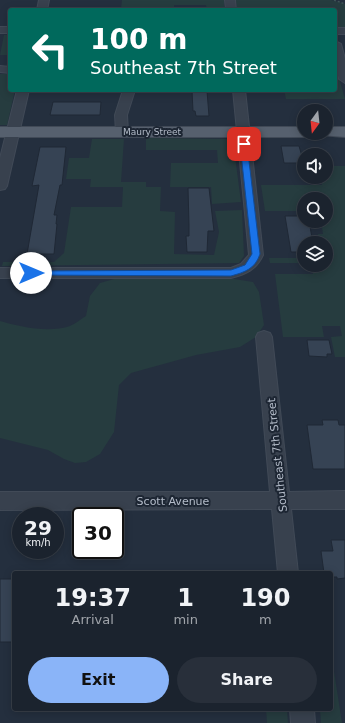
<!DOCTYPE html>
<style>
body{margin:0;font-family:"DejaVu Sans",sans-serif;background:#282f3a;color:#f1f3f6;height:100vh;display:flex;flex-direction:column;font-size:15px;white-space:nowrap}
*{box-sizing:border-box;margin:0}
p{font-size:13px;color:#a0a4aa}
.icon{flex:none;width:22px;height:22px;fill:none;stroke:currentColor;stroke-width:2;stroke-linecap:round;stroke-linejoin:round}
.map{position:relative;flex:1;overflow:hidden}
.side{position:absolute;left:12px;top:571px;width:321px;height:140px;display:flex;flex-direction:column;background:#1b232e;border-radius:4px;box-shadow:0 2px 10px #0003,0 0 0 1px #39404a}
.side>*{flex:none}
.hud{position:absolute;left:8px;top:8px;width:329px;height:84px;border-radius:4px;box-shadow:0 2px 10px #0003,0 0 0 1px #39404a;background:#00695c;color:#fff;overflow:hidden}
.needle{width:26px;rotate:195deg}
.controls{position:absolute;left:297px;top:104px;display:grid;gap:8px}
.controls a{display:grid;place-items:center;width:36px;height:36px;border-radius:50%;background:#1b232e;box-shadow:0 2px 10px #0003,0 0 0 1px #39404a;font-size:20px}
.speed{position:absolute;left:12px;top:507px;display:flex;gap:8px;font-size:20px;font-weight:700;text-align:center}
.speed>*{display:grid;place-content:center;width:52px;height:52px;border-radius:50%;background:#1b232e;box-shadow:0 2px 10px #0003,0 0 0 1px #39404a;line-height:1}
.speed small{font-size:10px;font-weight:400}
.speed .limit{border:2px solid #111;border-radius:6px;background:#fff;color:#111}
.pin{position:absolute;display:grid;place-items:center;width:34px;height:34px;color:#fff;margin:-17px;border-radius:8px;box-shadow:0 2px 6px #0006}
.me{position:absolute;width:44px;margin:-22px;rotate:90deg;stroke-linejoin:round;filter:drop-shadow(0 0 3px #0008)}
.turn{display:flex;align-items:center;gap:14px;height:84px;padding:0 16px;font-size:18px}
.turn .icon{width:52px;height:52px;stroke-width:2.5}
.turn b{display:block;font-size:28px;line-height:34px}
.eta{display:flex;justify-content:space-evenly;align-items:center;height:68px;text-align:center}
.eta b{font-size:24px;font-weight:700;line-height:28px}
.action{display:flex;gap:8px;margin-top:auto;padding:8px 16px}
.action a{flex:1;height:46px;border-radius:24px;background:#8ab4f8;color:#111;font-size:16px;font-weight:700;line-height:46px;text-align:center}
.action a+a{background:#282f3a;color:#f1f3f6}
.map>svg:first-child{display:block}
.green{fill:#263c3f}
.building{fill:#364354;stroke:#1f2835}
.lines{fill:none;stroke-linecap:round;stroke-linejoin:round}
.minor-casing{stroke:#414a57;stroke-width:2}
.major-casing{stroke:#414a57;stroke-width:2}
.path{stroke:#3f5557;stroke-width:1.5;stroke-dasharray:2 2;stroke-linecap:butt}
.minor{fill:#38414e;fill-rule:evenodd}
.major{fill:#56606e;fill-rule:evenodd}
.route{fill:#1a73e8;stroke:#114b97}
.labels{text-anchor:middle;stroke-width:4;stroke-linejoin:round;paint-order:stroke}
.far-street-label{font-size:9px;fill:#b4bcc9;stroke:#1d2633}
.street-label{font-size:11px;fill:#b4bcc9;stroke:#1d2633}
</style>
<div class="map">
<svg width="345" height="723" viewBox="0 0 345 723">
<rect width="100%" height="100%" fill="#242f3e"/>
<path class="green" d="M122,0H224V10H207L206,5H174V10H135V8H121Z
M236,0H331L345,4V27L335,28V10H237Z
M4,35H10V67H6L9,55H0Z
M335,64L345,99H286L284,90H335Z
M0,74H10V90H15L7,125H0Z
M146,138L228,139L233,141L241,202L212,204L211,187H170L171,163H218L217,150H146Z
M92,139H124L121,182H146V187H161L160,211L175,212L174,254L214,255L219,232L215,211L242,210L244,256L239,263L2,266L3,262H54L64,253L71,207H122L123,187H90L91,179H66L69,158H89Z
M326,166H345V357H335L331,337L342,336L340,326H322L324,337H283L275,274H313L311,265H326V243H320L318,234H323L321,221H326V199H304V211H265L261,185H322L320,177H326Z
M269,258H304V263H270Z
M114,279H234L253,282L259,292L264,325L256,337L240,347L196,355L131,373L119,385L114,432L100,454L86,462L75,463L64,459L48,450L0,438V321C20,327 49,333 70,326C75,324 81,319 86,316L90,296L100,283Z
M331,652L342,723H321L320,709H331Z
M266,709H287L288,723H267Z"/>
<path class="building" d="M192,91H207L209,116H196L195,111H193Z
M53,102H101L100,115H50Z
M281,146H299L304,163H284Z
M40,147H66L62,185H60L54,215H57L56,224H57L54,254H27L39,185L32,186Z
M188,188H209L214,231H208L207,252H187L186,236H189V225Z
M285,216H304V221H309L313,243H304V252H291Z
M307,340H329L332,354H327V357L309,356Z
M322,420H338L339,425H345V469H313L307,425H323Z
M331,540H345V578L337,579V577H331V573H324L321,551H333Z
M0,579H14V642H0Z"/>
<g class="lines">
<g class="minor-casing">
<path id="minor" d="M39,0H49L47,10H37Z
M225,0H235L236,10H226Z
M0,27H10V33H0Z
M335,28H345V34H335Z
M335,41L341,44L345,59V83L339,79L335,64Z
M0,66L10,67V73L0,72Z
M17,90H29L7,186L5,189L0,190V158Z
M123,90H135L127,115L128,132L122,136L116,132L115,115Z
M233,90H245L263,255C256,270 246,274 231,278H0V268H231L241,264L249,255Z
M264,331L270,333L272,337L289,492L345,491V509H291L298,573H278L272,509L0,510V492H270L256,337L258,333Z
M290,709H314L315,723H291Z"/>
</g>
<g class="major-casing">
<path id="major" d="M0,127H304V133H312L310,135L304,137H0Z
M326,127H345V137L320,135L318,133H326Z"/>
</g>
<path class="path" d="M334,0L345,4"/>
<use href="#minor" class="minor"/>
<use href="#major" class="major"/>
</g>
<path class="route" d="M244,142L247,144L260,254C255,269 245,272 231,276L28,275L27,273L31,271L231,270L245,265L252,254L240,144Z"/>
<g class="labels">
<g class="far-street-label">
<text x="152" y="135">Maury Street</text>
</g>
<g class="street-label">
<text transform="translate(277 455) rotate(-96)" y="4">Southeast 7th Street</text>
<text x="173" y="505">Scott Avenue</text>
</g>
</g>
</svg>
<div class="controls">
<a><svg class="needle" viewBox="-14 -14 28 28"><path d="M0-13l5 13h-10z" fill="#e53935"/><path d="M0 13l5-13h-10z" fill="#a0a4aa"/></svg></a>
<a><svg class="icon" aria-label="sound" viewBox="0 0 24 24"><path d="M4 9h4l5-4v14l-5-4H4zM17 9q2 3 0 6"/></svg></a>
<a><svg class="icon" aria-label="search" viewBox="0 0 24 24"><circle cx="10" cy="10" r="6"/><path d="M15 15l6 6"/></svg></a>
<a><svg class="icon" aria-label="layers" viewBox="0 0 24 24"><path d="M12 4l9 5-9 5-9-5zM3 14l9 5 9-5"/></svg></a>
</div>
<div class="speed"><div>29<small>km/h</small></div><div class="limit">30</div></div>
<div class="pin" style="left:244px;top:144px;background:#d93025"><svg class="icon" aria-label="arrive" viewBox="0 0 24 24"><path d="M6 21V4h12l-3 4 3 4H6"/></svg></div>
<svg class="me" style="left:31px;top:273px" viewBox="-20 -20 40 40"><circle r="19" fill="#fff"/><path d="M0-13L10 11 0 6-10 11z" fill="#1a73e8"/></svg>
<div class="hud">
<div class="turn"><svg class="icon" aria-label="left" viewBox="0 0 24 24"><path d="M17 20v-9H6M10 6l-5 5 5 5"/></svg><div><b>100 m</b>Southeast 7th Street</div></div>
</div>
<section class="side">
<div class="eta">
<div><b>19:37</b><p>Arrival</p></div>
<div><b>1</b><p>min</p></div>
<div><b>190</b><p>m</p></div>
</div>
<div class="action"><a>Exit</a><a>Share</a></div>
</section>
</div>
